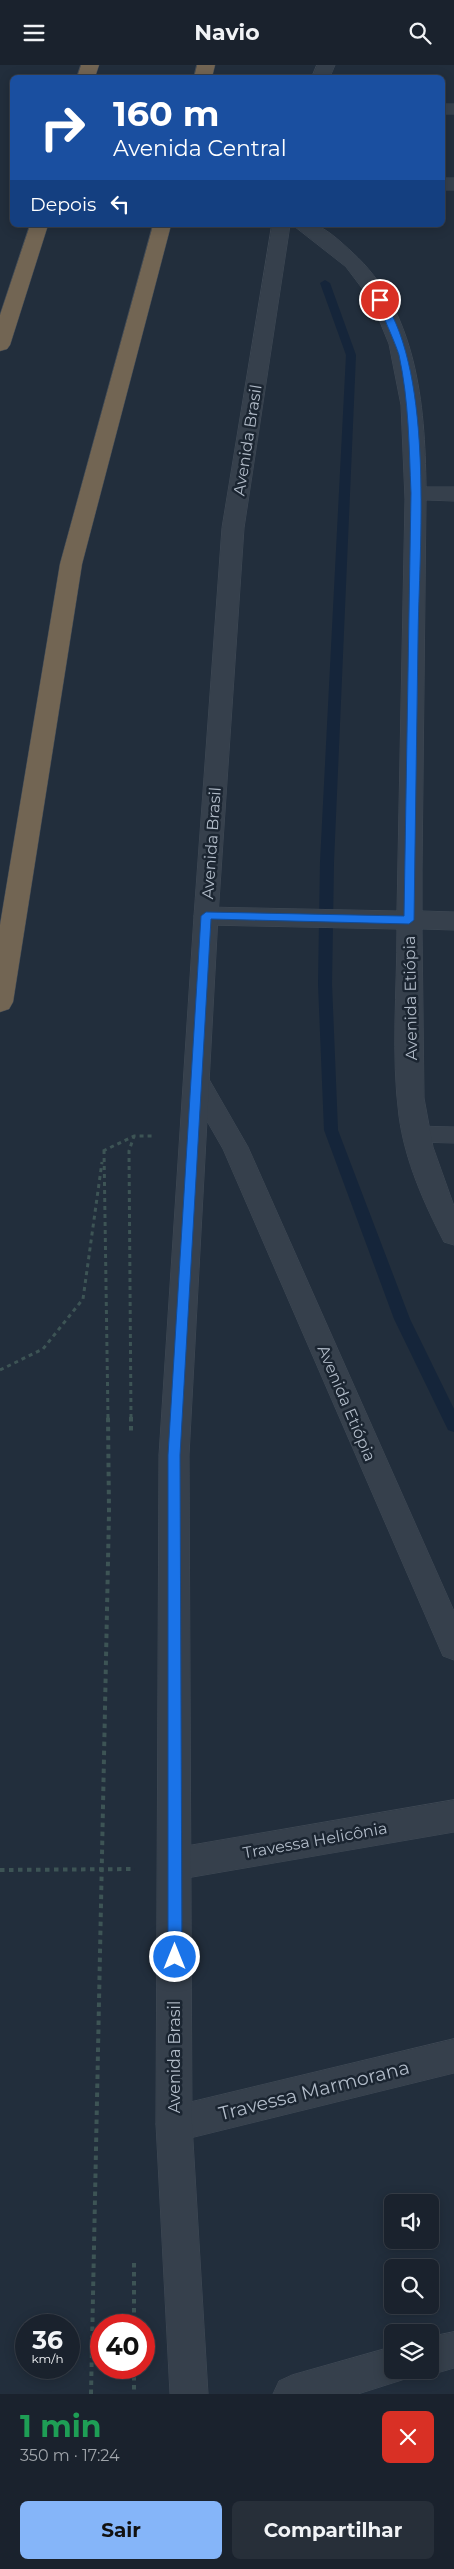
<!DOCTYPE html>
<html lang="pt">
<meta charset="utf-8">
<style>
body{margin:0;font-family:Montserrat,sans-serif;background:#272f39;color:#f1f3f6;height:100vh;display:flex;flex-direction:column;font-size:19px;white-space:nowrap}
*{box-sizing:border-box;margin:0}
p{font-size:16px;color:#9fa4aa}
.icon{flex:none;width:28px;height:28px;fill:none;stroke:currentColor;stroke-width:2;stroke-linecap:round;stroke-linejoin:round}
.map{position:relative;height:2329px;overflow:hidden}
.drawer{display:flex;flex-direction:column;background:#1a222d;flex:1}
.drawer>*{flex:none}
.top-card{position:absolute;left:10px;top:10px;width:435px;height:152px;border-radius:8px;box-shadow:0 2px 12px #0003,0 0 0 1px #383f49;background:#1a4fa0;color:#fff;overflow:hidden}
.fabs{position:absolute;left:384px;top:2129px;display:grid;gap:10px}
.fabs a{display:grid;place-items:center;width:55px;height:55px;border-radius:8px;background:#1a222d;box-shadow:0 2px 12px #0003,0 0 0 1px #383f49;font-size:25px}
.speed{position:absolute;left:15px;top:2249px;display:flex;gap:10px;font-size:25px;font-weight:700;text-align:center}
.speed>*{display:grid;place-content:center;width:65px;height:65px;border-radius:50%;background:#1a222d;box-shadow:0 2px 12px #0003,0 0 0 1px #383f49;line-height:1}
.speed small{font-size:12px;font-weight:400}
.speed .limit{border:8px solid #d22;background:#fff;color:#111}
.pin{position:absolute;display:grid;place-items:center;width:42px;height:42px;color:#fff;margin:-21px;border:2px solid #fff;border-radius:50%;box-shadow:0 1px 5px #0007}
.me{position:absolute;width:55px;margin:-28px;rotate:0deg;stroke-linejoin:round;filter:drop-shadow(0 0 4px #0008)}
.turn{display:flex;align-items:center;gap:18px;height:105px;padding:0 20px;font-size:22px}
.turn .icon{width:65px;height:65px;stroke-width:2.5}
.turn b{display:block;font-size:35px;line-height:42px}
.then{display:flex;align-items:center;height:48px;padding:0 20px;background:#0003;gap:10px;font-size:19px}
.round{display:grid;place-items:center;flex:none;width:52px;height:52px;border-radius:8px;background:#272f39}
.headline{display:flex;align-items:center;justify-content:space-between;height:85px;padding:0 20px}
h1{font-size:30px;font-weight:700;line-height:38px;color:#1e9e55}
.button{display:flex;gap:10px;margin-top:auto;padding:10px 20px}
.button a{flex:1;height:58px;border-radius:8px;background:#85b5f9;color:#111;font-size:20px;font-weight:700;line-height:58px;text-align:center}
.button a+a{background:#272f39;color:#f1f3f6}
header{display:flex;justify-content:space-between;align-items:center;height:65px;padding:0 20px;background:#1a222d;font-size:22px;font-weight:700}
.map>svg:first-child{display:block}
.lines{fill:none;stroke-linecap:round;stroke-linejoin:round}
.stream{fill:#15253a;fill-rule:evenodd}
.service-casing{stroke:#3f4955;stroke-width:1}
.minor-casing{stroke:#3f4955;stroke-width:1}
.tertiary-casing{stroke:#3f4955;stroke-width:1}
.motorway-casing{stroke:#414b57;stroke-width:1}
.path-far1{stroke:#3d5455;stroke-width:3;stroke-dasharray:4 4;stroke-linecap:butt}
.path{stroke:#3d5455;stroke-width:4;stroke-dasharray:4.5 4.5;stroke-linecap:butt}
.service{fill:#36404c;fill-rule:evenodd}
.minor{fill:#36404c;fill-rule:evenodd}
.tertiary{fill:#36404c;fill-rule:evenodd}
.motorway{fill:#726553;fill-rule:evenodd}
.path-bridge{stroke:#3d5455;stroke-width:4;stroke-dasharray:4.5 4.5;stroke-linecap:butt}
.route{fill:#1a73e8;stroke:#114b97}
.labels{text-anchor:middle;stroke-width:5;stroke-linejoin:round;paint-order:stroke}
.street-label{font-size:16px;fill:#b1bbc8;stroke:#1b2531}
.near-street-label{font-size:19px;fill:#b1bbc8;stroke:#1b2531}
</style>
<header><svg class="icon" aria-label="menu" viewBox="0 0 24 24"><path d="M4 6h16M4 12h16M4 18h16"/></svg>Navio<svg class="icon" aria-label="search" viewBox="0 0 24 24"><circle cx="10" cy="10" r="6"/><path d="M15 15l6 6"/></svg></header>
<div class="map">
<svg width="454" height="2329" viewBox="0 0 454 2329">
<rect width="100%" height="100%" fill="#222e3c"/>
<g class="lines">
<path class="stream" d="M325,215L330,218L356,290L334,797L332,919L338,1065L410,1254L454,1344V1367L448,1365L394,1254L324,1065L318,919L320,797L346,290L320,218Z"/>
<g class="service-casing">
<path id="service" d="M416,1061L454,1062V1078L416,1077L409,1075L406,1069L409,1063Z"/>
</g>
<g class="minor-casing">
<path id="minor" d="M442,39H454V49H442Z
M442,113H454V125H442Z
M293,160C299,160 309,158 315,160C328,164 343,179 352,187C417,246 425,339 426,422H454V436L426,435L422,807V846L454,847V865L422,864L424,1033L433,1082L454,1141V1180L444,1177C424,1138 405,1096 399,1051C391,990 397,926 397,864L206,860L197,857L194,851L197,845L206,842L397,846L405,434L401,340L389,279L371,235L346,202Z
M197,1006L206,1009L248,1082L454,1546V1595L443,1591L223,1084L184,1016L188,1009Z
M454,1735V1767L175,1815L163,1810L159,1799L163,1788L175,1783Z
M454,1974V2008L174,2077L162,2071L156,2059L162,2047L174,2041Z
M454,2267V2303L430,2310L419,2305H430V2272Z
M392,2282V2305H409L405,2314L358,2329H273L279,2316L292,2310Z"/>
</g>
<g class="tertiary-casing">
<path id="tertiary" d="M317,0H335L330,12H312Z
M272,160H290L244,463L218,851L189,1390L192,2059L208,2329H170L156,2059L159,1390L194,851L222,463Z"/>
</g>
<g class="motorway-casing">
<path id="motorway" d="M81,0H99L95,12H77Z
M197,0H215L212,12H194Z
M30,160H48L10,280L7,284L0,286V250Z
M153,160H171L82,499L13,937L9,944L0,947V860L60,499Z"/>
</g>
<path class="path-far1" d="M104,1085L108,1353
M103,1086L134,1071H153
M0,1305L43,1284L83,1234L102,1097
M131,1353L129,1086L134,1071"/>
<path class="path" d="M131,1352V1369
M134,2198V2260
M134,2302V2329
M91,2329L109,1447L108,1352"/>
<use href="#service" class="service"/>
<use href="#minor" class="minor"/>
<use href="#tertiary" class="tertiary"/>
<use href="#motorway" class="motorway"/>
<path class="path-bridge" d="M0,1805L135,1804"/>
</g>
<path class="route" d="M377,234H383C435,313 419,481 418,575C417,668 415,762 414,855L409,859L211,854L180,1390L182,1892L180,1896L175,1899L170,1896L168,1892V1390L201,851L206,847L404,851L411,428C409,382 409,336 399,290C396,279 377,238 377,234Z"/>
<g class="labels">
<g class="street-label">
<text transform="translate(247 375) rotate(-81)" y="6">Avenida Brasil</text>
<text transform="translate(211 778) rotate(-86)" y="6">Avenida Brasil</text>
<text transform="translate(410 933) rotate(-91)" y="6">Avenida Etiópia</text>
<text transform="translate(347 1338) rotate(67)" y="6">Avenida Etiópia</text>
<text transform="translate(315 1775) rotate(-10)" y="6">Travessa Helicônia</text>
<text transform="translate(174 1992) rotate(-90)" y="6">Avenida Brasil</text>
</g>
<g class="near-street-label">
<text transform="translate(314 2025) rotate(-14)" y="7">Travessa Marmorana</text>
</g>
</g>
</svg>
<div class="fabs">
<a><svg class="icon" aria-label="sound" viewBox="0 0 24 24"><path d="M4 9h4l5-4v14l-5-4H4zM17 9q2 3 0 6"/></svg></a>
<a><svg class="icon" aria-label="search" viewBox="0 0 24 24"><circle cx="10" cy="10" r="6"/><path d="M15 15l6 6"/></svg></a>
<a><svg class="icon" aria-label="layers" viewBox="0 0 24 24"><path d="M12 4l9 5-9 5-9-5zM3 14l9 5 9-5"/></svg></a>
</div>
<div class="speed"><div>36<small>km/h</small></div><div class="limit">40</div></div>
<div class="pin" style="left:380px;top:235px;background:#d93025"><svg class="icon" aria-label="arrive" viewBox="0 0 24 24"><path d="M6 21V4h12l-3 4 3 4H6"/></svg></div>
<svg class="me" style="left:175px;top:1892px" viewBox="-20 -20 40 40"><circle r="17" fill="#1a73e8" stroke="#fff" stroke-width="3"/><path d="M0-11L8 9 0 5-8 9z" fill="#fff"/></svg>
<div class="top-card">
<div class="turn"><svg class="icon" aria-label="right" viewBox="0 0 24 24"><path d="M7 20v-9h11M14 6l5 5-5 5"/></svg><div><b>160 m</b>Avenida Central</div></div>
<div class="then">Depois<svg class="icon" aria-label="left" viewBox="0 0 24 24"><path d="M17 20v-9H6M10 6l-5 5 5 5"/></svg></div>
</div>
</div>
<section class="drawer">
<div class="headline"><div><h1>1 min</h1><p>350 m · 17:24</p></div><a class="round" style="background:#d93025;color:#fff"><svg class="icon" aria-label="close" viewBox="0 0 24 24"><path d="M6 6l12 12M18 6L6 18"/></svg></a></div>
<div class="button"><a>Sair</a><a>Compartilhar</a></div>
</section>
